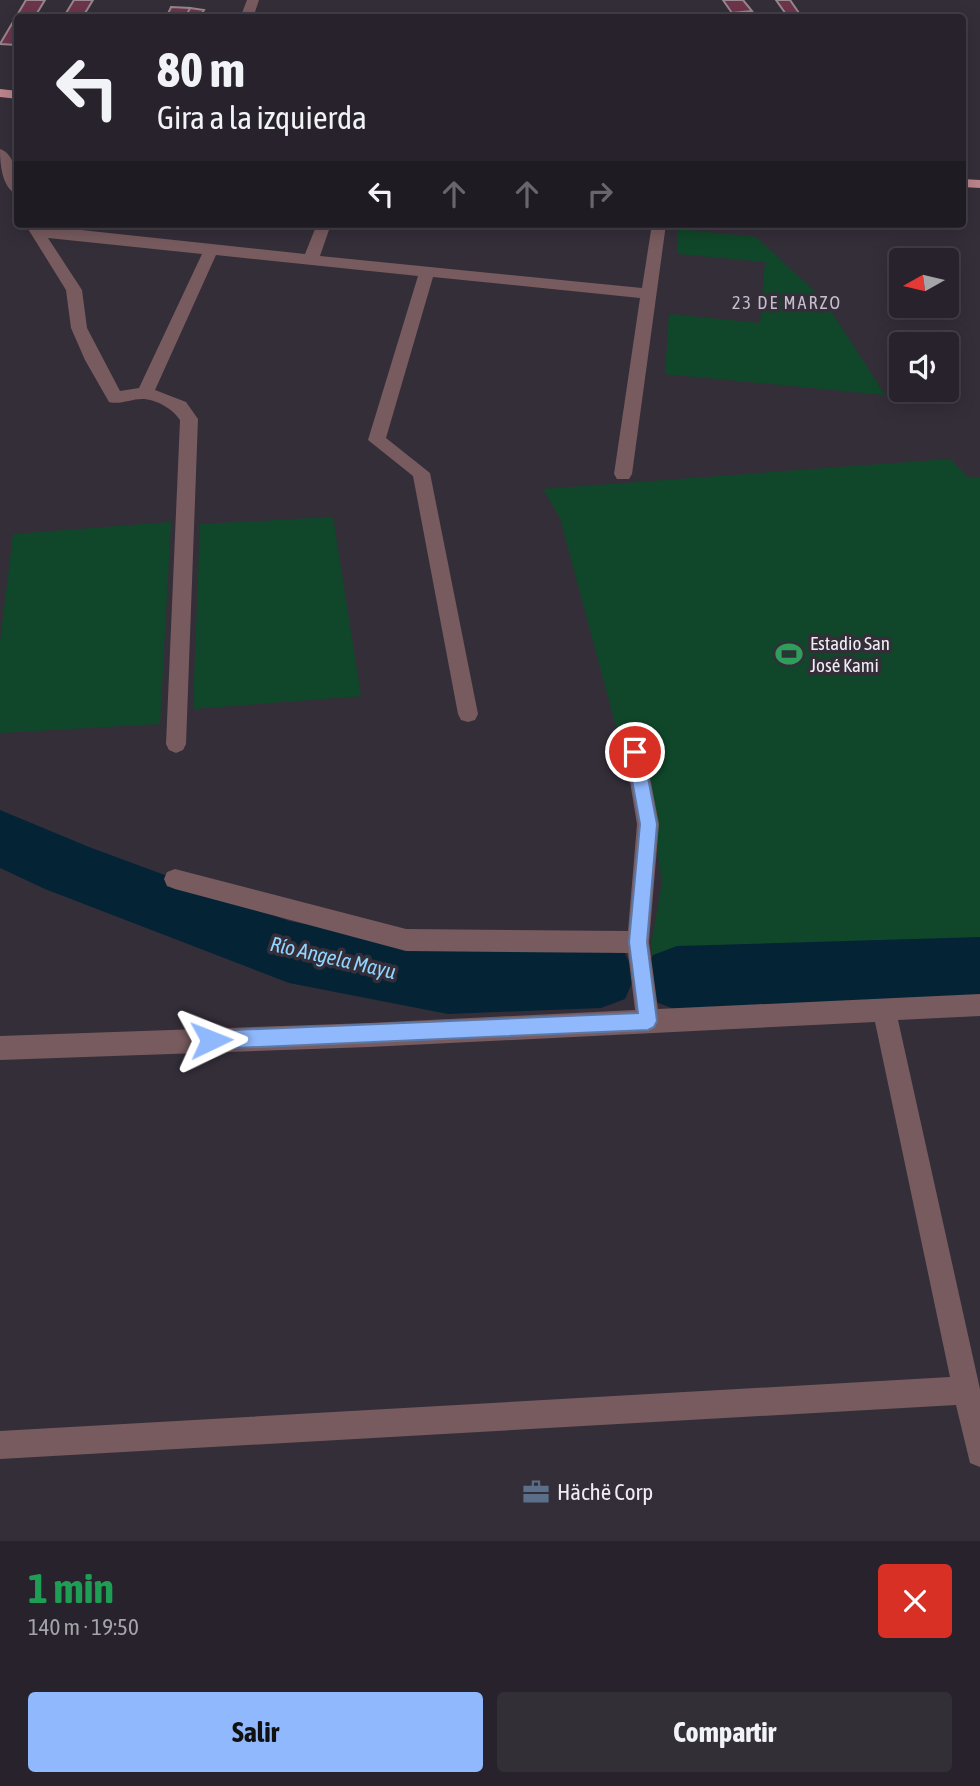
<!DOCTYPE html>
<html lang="es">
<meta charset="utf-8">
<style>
body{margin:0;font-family:"Asap Condensed",sans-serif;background:#332f37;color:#f1f3f6;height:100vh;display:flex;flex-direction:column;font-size:26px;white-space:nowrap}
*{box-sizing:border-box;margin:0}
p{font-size:23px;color:#a4a4a9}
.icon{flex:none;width:38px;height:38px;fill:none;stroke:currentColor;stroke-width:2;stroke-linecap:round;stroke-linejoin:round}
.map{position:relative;height:1541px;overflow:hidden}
.sheet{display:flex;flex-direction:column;background:#27222b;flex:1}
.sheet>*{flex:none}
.guide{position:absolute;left:14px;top:14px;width:952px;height:214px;border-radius:7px;box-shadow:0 4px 18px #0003,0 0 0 2px #433f47;background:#27222b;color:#f1f3f6;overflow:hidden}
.needle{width:46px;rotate:262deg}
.buttons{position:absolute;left:889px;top:248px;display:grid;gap:14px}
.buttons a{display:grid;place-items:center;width:70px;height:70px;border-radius:7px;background:#27222b;box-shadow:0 4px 18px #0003,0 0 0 2px #433f47;font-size:35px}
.pin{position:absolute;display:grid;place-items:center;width:60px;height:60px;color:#fff;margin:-30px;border:4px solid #fff;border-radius:50%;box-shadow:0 2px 7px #0007}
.me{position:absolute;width:77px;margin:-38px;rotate:88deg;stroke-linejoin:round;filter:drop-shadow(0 0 5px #0008)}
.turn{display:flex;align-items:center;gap:24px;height:147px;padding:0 28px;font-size:32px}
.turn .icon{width:91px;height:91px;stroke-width:2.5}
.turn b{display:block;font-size:49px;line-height:60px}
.lanes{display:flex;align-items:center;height:66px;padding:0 28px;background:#0003;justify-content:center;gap:35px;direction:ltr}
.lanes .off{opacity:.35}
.round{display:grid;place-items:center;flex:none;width:74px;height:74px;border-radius:7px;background:#332f37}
.headline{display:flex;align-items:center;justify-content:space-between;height:119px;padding:0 28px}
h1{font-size:42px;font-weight:700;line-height:52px;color:#1e9e55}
.cta{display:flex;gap:14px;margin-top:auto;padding:14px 28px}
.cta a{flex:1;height:80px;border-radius:7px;background:#90b8fd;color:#111;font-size:28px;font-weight:700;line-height:80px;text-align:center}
.cta a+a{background:#332f37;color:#f1f3f6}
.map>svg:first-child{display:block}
.green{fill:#10472a}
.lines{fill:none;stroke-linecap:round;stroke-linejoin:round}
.river{fill:#042436;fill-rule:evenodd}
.building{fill:#6d354b;stroke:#97868c;stroke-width:2}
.minor{fill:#785b5f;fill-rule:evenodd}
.major{fill:#bd848c;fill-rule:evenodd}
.route{fill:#90b8fd;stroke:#5e78a4;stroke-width:2}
.labels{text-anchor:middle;stroke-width:7;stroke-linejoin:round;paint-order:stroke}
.far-neighbourhood-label{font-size:18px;letter-spacing:2px;fill:#c6becd;stroke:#342e39}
.poi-label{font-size:19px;fill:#efecf3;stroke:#342e39;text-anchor:start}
.water-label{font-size:21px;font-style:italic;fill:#91d4ff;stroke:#342e39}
.near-poi-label{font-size:23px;fill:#efecf3;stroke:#342e39;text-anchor:start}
</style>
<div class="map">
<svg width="980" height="1541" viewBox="0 0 980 1541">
<rect width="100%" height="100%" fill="#342e39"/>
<path class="green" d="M678,229L756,237L824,300L885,395L665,374L669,314L760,323L765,262L678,254Z
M950,459L968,477H980V991L660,1003L651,944L662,883L639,725L616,727L560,518L543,489Z
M333,517L361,696L193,709L200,524Z
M171,522L160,724L0,733V641L13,534Z"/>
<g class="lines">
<path class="river" d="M0,810L89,847L289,921L448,950L601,944L625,953L635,976L625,999L601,1008L448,1014L289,983L45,889L0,868Z
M980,937V1001L677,1010L653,1001L643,978L653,955L677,946Z"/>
</g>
<path class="building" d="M26,0H45L34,18H18L17,45L0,44Z
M74,0H93L82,18H63Z
M723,0H743L752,11L732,13Z
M776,0H790L801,16L788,17Z
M171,7L190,8L185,18H166Z
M190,8L204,10L199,18H185Z"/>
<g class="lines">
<path class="minor" d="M247,0H259L253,18H240Z
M0,149C16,154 18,180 18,195C2,189 0,164 0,149Z
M25,224L305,254L317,224H331L320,256L642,288L652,224H666L632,474L629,479H617L614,474L640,298L433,277L386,438L430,473L478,714L475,720L468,722L461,720L458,714L413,476L368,440L418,276L216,255L155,390L186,402L198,419L186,744L183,750L176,753L169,750L166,744L180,420C173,409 156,399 142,399C131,399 120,405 109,402L85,360L71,328L66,290ZM48,238L202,254L139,388L120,391L87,328L82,290Z
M635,743L642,746L645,752L659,824L649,942L658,1009L980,994V1016L898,1020L980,1389V1467L970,1463L956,1405L0,1459V1431L950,1377L875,1022L369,1047L0,1060V1036L369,1023L635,1010L628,953L406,951L175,889L167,886L164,879L167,872L175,869L406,929L628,931L637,824L625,752L628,746Z"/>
<path class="major" d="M0,89L18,91V99L0,97Z
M962,179L980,180V188L962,187Z"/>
</g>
<path class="route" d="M635,745L641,747L643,752L657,824L647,942L657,1021L654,1027L648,1030L211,1049L204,1047L202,1040L204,1034L211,1031L638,1013L629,942L640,824L627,752L630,747Z"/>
<defs>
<g id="stadium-bare" transform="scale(2.1)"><path d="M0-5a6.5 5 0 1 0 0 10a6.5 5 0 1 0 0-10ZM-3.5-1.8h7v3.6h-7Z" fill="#2e9e5b" stroke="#342e39" stroke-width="2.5" paint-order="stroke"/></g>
<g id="office-bare" transform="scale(2.1)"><path d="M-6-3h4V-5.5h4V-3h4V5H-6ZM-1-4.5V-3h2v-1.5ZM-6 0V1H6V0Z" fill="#5c6f8a" stroke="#342e39" stroke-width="2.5" paint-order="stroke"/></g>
</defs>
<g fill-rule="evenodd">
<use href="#stadium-bare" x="789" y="654"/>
<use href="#office-bare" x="536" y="1492"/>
</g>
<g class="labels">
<g class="far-neighbourhood-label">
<text x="787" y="309">23 DE MARZO</text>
</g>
<g class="poi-label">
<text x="810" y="650">Estadio San<tspan x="810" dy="22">José Kami</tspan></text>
</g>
<g class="water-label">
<text transform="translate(333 958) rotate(13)" y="7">Río Angela Mayu</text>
</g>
<g class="near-poi-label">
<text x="557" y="1500">Hächë Corp</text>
</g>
</g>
</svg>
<div class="buttons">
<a><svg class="needle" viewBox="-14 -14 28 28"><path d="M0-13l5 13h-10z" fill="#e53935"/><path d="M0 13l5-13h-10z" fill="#a4a4a9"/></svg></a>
<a><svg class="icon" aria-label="sound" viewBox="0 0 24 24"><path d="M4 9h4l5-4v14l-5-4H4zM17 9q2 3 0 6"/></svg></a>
</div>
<div class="pin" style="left:635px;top:752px;background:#d93025"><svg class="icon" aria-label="arrive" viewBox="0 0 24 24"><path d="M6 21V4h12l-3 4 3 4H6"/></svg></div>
<svg class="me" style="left:211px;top:1040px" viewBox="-20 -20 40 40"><path d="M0-17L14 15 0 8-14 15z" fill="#90b8fd" stroke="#fff" stroke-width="4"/></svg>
<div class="guide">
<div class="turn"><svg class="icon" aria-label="left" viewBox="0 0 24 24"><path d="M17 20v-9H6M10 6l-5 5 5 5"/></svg><div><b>80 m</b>Gira a la izquierda</div></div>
<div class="lanes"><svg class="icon" aria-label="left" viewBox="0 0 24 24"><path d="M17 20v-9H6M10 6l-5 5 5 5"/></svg><svg class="icon off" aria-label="ahead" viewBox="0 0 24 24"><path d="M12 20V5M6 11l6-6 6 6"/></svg><svg class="icon off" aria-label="ahead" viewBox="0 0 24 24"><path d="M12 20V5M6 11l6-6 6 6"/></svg><svg class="icon off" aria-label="right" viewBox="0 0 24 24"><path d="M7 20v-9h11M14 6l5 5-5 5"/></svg></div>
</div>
</div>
<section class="sheet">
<div class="headline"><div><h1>1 min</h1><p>140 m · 19:50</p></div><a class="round" style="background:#d93025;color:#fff"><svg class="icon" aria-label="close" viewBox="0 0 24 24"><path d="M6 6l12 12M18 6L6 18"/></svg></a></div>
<div class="cta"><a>Salir</a><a>Compartir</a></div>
</section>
